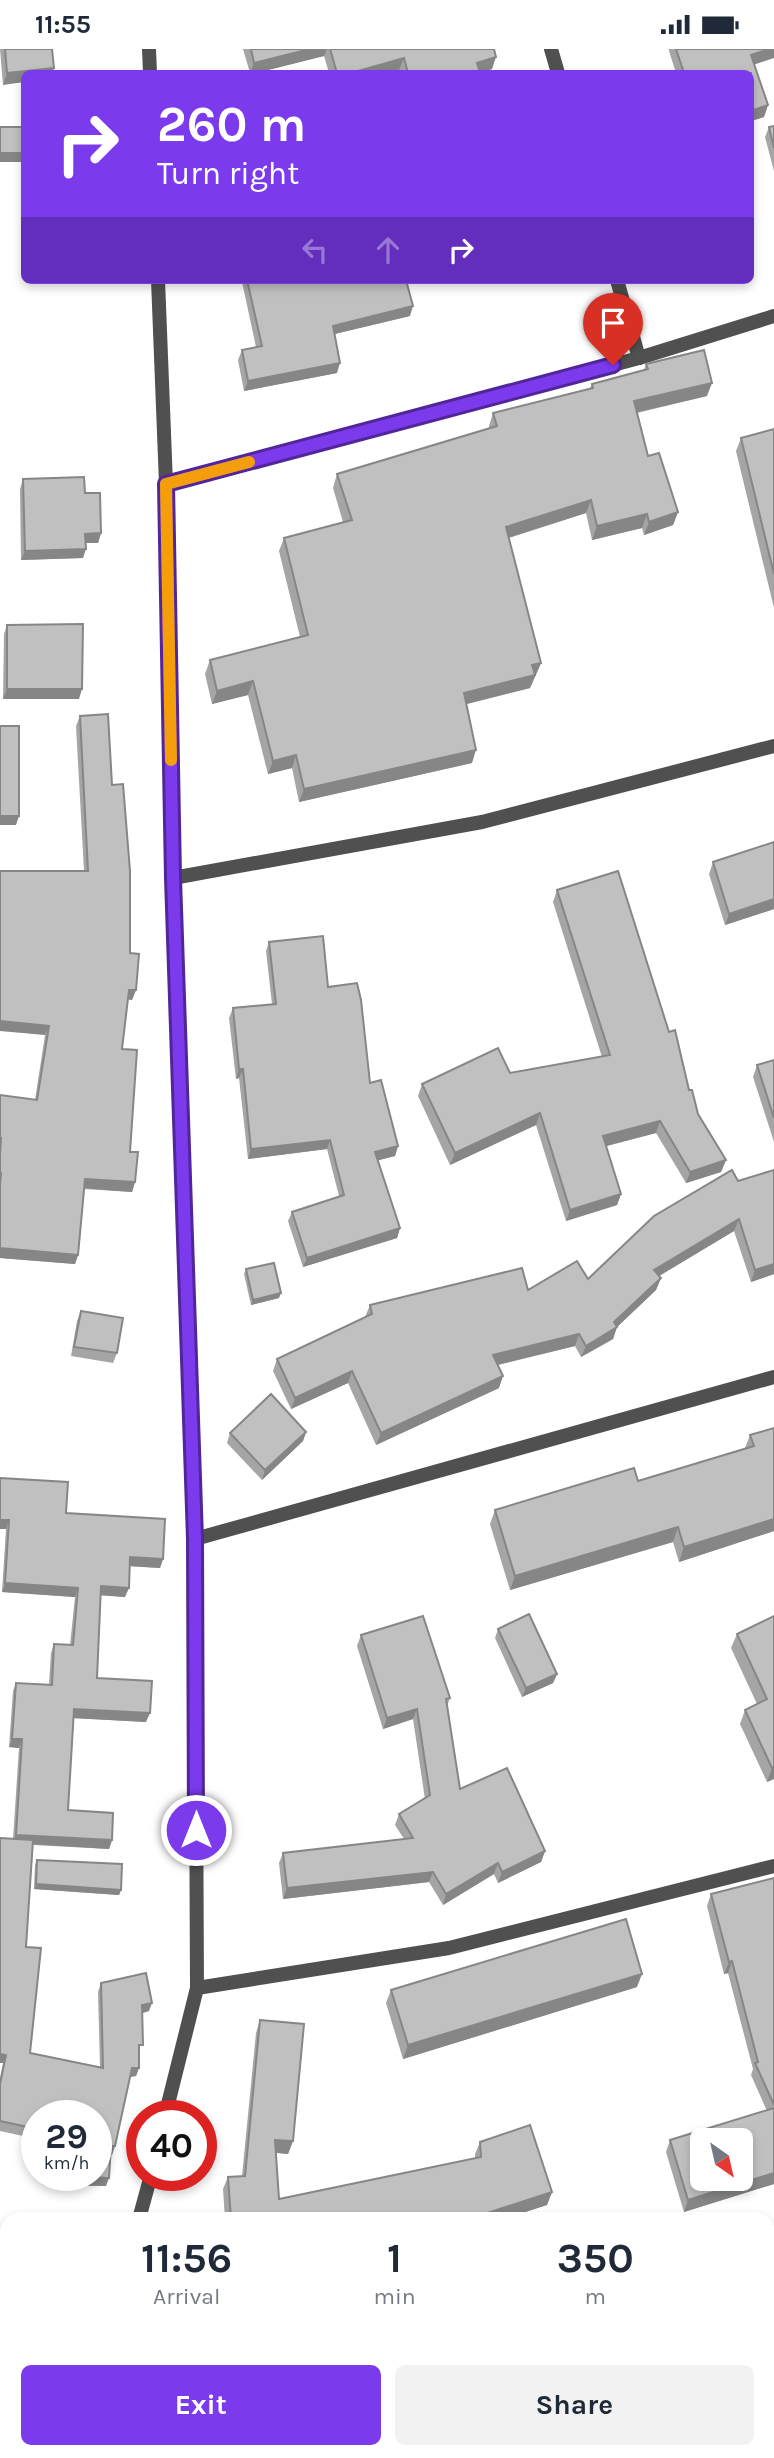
<!DOCTYPE html>
<html lang="en">
<head>
<meta charset="utf-8">
<style>
	:root { --surface:#fff; --page:#f2f2f3; --text:#1f2937; --muted:#747a83; --accent:#7c3aed }
	body { margin:0; font-family:Karla,sans-serif; background:var(--page); color:var(--text); height:100vh; display:flex; flex-direction:column; font-size:26px; white-space:nowrap }
	* { box-sizing:border-box; margin:0 }
	p { font-size:23px; color:var(--muted) }
	.icon { flex:none; width:38px; height:38px; fill:none; stroke:currentColor; stroke-width:2; stroke-linecap:round; stroke-linejoin:round }
	.map { position:relative; flex:1; overflow:hidden }
	.drawer { position:absolute; left:0px; top:2163px; width:775px; height:247px; display:flex; flex-direction:column; background:var(--surface); border-radius:21px 21px 0 0; box-shadow:0 4px 10px #0003 }
	.drawer>* { flex:none }
	.guide { position:absolute; left:21px; top:21px; width:733px; height:214px; border-radius:10px; box-shadow:0 4px 10px #0003; background:#7c3aed; color:#fff; overflow:hidden }
	.needle { width:46px; rotate:146deg }
	.controls { position:absolute; left:690px; top:2079px; display:grid; gap:14px }
	.controls a { display:grid; place-items:center; width:63px; height:63px; border-radius:10px; background:var(--surface); box-shadow:0 4px 10px #0003; font-size:35px }
	.speed { position:absolute; left:21px; top:2051px; display:flex; gap:14px; font-size:35px; font-weight:700; text-align:center }
	.speed>* { display:grid; place-content:center; width:91px; height:91px; border-radius:50%; background:var(--surface); box-shadow:0 4px 10px #0003; line-height:1 }
	.speed small { font-size:18px; font-weight:400 }
	.speed .limit { border:10px solid #d22; background:#fff; color:#111 }
	.pin { position:absolute; display:grid; place-items:center; width:60px; height:60px; color:#fff; margin:-72px -30px; border-radius:50% 50% 50% 0; rotate:-45deg; box-shadow:0 0 7px #0007 }
	.pin .icon { rotate:45deg }
	.me { position:absolute; width:77px; margin:-38px; rotate:0deg; stroke-linejoin:round; filter:drop-shadow(0 0 5px #0008) }
	.turn { display:flex; align-items:center; gap:24px; height:147px; padding:0 21px; font-size:32px }
	.turn .icon { width:91px; height:91px; stroke-width:2.5 }
	.turn b { display:block; font-size:49px; line-height:60px }
	.lanes { display:flex; align-items:center; height:66px; padding:0 21px; background:#0003; justify-content:center; gap:35px; direction:ltr }
	.lanes .off { opacity:.35 }
	.eta { display:flex; justify-content:space-evenly; align-items:center; height:119px; text-align:center }
	.eta b { font-size:42px; font-weight:700; line-height:49px }
	.button { display:flex; gap:14px; margin-top:auto; padding:14px 21px }
	.button a { flex:1; height:80px; border-radius:10px; background:var(--accent); color:#fff; font-size:28px; font-weight:700; line-height:80px; text-align:center }
	.button a+a { background:var(--page); color:var(--text) }
	.status { display:flex; justify-content:space-between; align-items:center; height:49px; padding:0 35px; background:var(--surface); direction:ltr }
	.status svg { height:19px; fill:currentColor }
	.map>svg:first-child { display:block }
</style>
</head>
<body>
<div class="status"><b>11:55</b><svg viewBox="0 0 49 12"><path d="M0 12V9h3v3zM5 12V6h3v6zM10 12V3h3v9zM15 12V0h3v12zM26 1h20v11H26zM47 4h2v5h-2z"/></svg></div>
<div class="map">
<svg width="774" height="2409" viewBox="0 0 774 2409">
	<rect width="100%" height="100%" fill="#fff"/>
	<g fill="none" stroke-linecap="round" stroke-linejoin="round">
		<!-- minor -->
		<g stroke="#505050" stroke-width="14">
			<path d="M551 0 558 24"/>
			<path d="M617 231 639 309"/>
			<path d="M166 435 639 309 774 267"/>
			<path d="M173 829 482 773 774 697"/>
			<path d="M195 1490 774 1328"/>
			<path d="M197 1939 449 1899 774 1817"/>
			<path d="M768 2218 774 2217"/>
			<path d="M647 2403 650 2409"/>
		</g>
		<!-- tertiary -->
		<g stroke="#505050" stroke-width="14">
			<path d="M149 0 150 24"/>
			<path d="M158 231 166 435 173 829 195 1490 197 1939 165 2067"/>
			<path d="M139 2170 151 2126"/>
			<path d="M71 2409 72 2403"/>
		</g>
	</g>
	<!-- wall -->
	<g fill="#a5a5a5">
		<path d="M0 0H52L3 36Z"/>
		<path d="M243 0H494L492 20 480 24H400L399 21 389 24H329L324 7 256 24H250Z"/>
		<path d="M669 0H774L754 15 768 56 764 68 751 72V24H676L669 2Z"/>
		<path d="M774 77V122L765 88 769 78Z"/>
		<path d="M243 231H247L410 267 335 285 337 324 244 342 238 311 242 301 256 298 242 233Z"/>
		<path d="M646 315 707 347 637 364 648 407 678 463 673 476 644 486 642 479 592 491 586 464 509 489 541 614 530 639 466 655 472 714 299 753 292 719 268 725 248 646 212 655 205 625 210 611 300 588 279 502 284 489 343 473 333 439 337 425 489 379V377L493 364 590 339 592 335 644 321Z"/>
		<path d="M774 380V559L736 402 741 389Z"/>
		<path d="M23 430 85 444 101 484 98 494H86L83 509 21 511 20 440Z"/>
		<path d="M7 576 79 650H3L4 585Z"/>
		<path d="M80 667 112 736 130 904 136 941 132 951 127 950 122 1000 130 1103 135 1133 132 1143 84 1140 78 1206 75 1215 0 1209V1046L35 1051 45 986 84 822 76 677Z"/>
		<path d="M774 793V860L725 876 709 825 713 813Z"/>
		<path d="M557 841 669 983 698 1065 726 1111 721 1123 686 1134 656 1084 606 1097 621 1145 617 1156 566 1172 536 1076 450 1116 418 1047 422 1035 510 1024 602 1008 553 853Z"/>
		<path d="M269 893 328 938 398 1097 395 1107 378 1111 400 1179 397 1189 303 1218 288 1172 292 1163 339 1147 327 1100 248 1110 239 1029 236 1030 229 969 233 959 272 955 266 902Z"/>
		<path d="M774 1011V1093L753 1028 757 1016Z"/>
		<path d="M774 1121V1225L751 1233 734 1182 659 1227 661 1229 656 1241 617 1278 613 1290 581 1308 575 1297 498 1316 499 1339 376 1396 348 1334 291 1360 273 1322 277 1310 365 1268 370 1256 528 1241 588 1230 738 1132Z"/>
		<path d="M246 1220 279 1249 251 1256 244 1225Z"/>
		<path d="M81 1262 117 1304 113 1314 71 1307 77 1272Z"/>
		<path d="M774 1379V1482L679 1513 673 1493 510 1541 490 1475 495 1461 638 1432 745 1399 750 1386Z"/>
		<path d="M306 1383 303 1392 262 1431 227 1394 230 1384Z"/>
		<path d="M0 1429 66 1464 163 1510 160 1519 130 1517 125 1548 100 1546 97 1629 146 1673 74 1669 68 1761 112 1791 109 1800 33 1796 26 1898 30 2004 100 2018 98 1943 101 1934 149 1962 142 1964 139 2005V2019L136 2027 130 2028 115 2097 112 2106H110L106 2137 43 2136 44 2126H96L37 2067V2090L0 2082V2029L3 2014 13 1790 19 1699 9 1698 13 1642 16 1634 49 1635 51 1604 54 1595 70 1596 75 1548 2 1543 6 1480H0Z"/>
		<path d="M774 1567V1730L767 1733 740 1675 745 1661 757 1655 731 1599 737 1585Z"/>
		<path d="M498 1580 557 1625 553 1634 522 1648 495 1589Z"/>
		<path d="M361 1586 450 1649 447 1657 460 1740 545 1802 541 1813 498 1834 494 1825 443 1856 429 1833 283 1850 279 1814 283 1804 404 1790 395 1776 399 1765 425 1750 413 1670 383 1680 357 1597Z"/>
		<path d="M37 1811 121 1841 119 1846 34 1840 35 1816Z"/>
		<path d="M774 1829V2135L684 2163 666 2103 670 2091 767 2062 751 2026 753 2020 728 1924 724 1925 707 1857 711 1845Z"/>
		<path d="M637 1938 403 2010 386 1954 391 1941Z"/>
		<path d="M260 1971 293 2092 288 2105 276 2104 279 2150 475 2109V2105L480 2093 552 2143 547 2156 503 2170H225L223 2140 228 2128 242 2127 256 1984Z"/>
		<path d="M7 2234V2275H3V2244Z"/>
		<rect x="152" y="2403" width="70" height="6"/>
	</g>
	<!-- shaded-wall -->
	<g fill="#868686">
		<path d="M310 0H327L324 7 256 24H250L254 14Z"/>
		<path d="M770 0H774V9L747 18 751 6Z"/>
		<path d="M496 8 492 20 478 24 477 14Z"/>
		<path d="M404 9 399 21 389 24H351Z"/>
		<path d="M54 19 52 24H24V33L3 36 7 24Z"/>
		<path d="M768 56 764 68 751 72V62Z"/>
		<rect x="0" y="104" width="24" height="9"/>
		<path d="M413 257 410 267 330 286 333 277Z"/>
		<path d="M340 314 337 324 244 342 248 332Z"/>
		<path d="M712 334 707 347 629 365 634 352Z"/>
		<path d="M591 451 586 464 501 491 506 478Z"/>
		<path d="M678 463 673 476 644 486 649 473Z"/>
		<path d="M647 465 642 479 592 491 597 477Z"/>
		<path d="M101 484 98 494H82L85 485Z"/>
		<path d="M86 500 83 509 21 511 25 502Z"/>
		<path d="M541 614 530 639 459 657 464 644 532 616Z"/>
		<path d="M253 632 248 646 212 655 217 642Z"/>
		<path d="M7 640H82L79 650H3Z"/>
		<path d="M476 701 472 714 299 753 304 740Z"/>
		<path d="M296 706 292 719 268 725 273 712Z"/>
		<path d="M0 767H19L16 776H0Z"/>
		<path d="M774 850V860L725 876 729 865Z"/>
		<path d="M129 941H136L132 951 125 950Z"/>
		<path d="M0 972 49 977 45 986 0 982Z"/>
		<path d="M239 1020H243L239 1029 236 1030Z"/>
		<path d="M540 1064 536 1076 450 1116 455 1104Z"/>
		<path d="M660 1072 656 1084 599 1099 603 1087Z"/>
		<path d="M330 1091 327 1100 248 1110 251 1100Z"/>
		<path d="M398 1097 395 1107 372 1113 375 1103Z"/>
		<path d="M726 1111 721 1123 686 1134 690 1123Z"/>
		<path d="M85 1130 135 1133 132 1143 81 1139Z"/>
		<path d="M621 1145 617 1156 566 1172 570 1161Z"/>
		<path d="M739 1170 734 1182 649 1233 654 1221Z"/>
		<path d="M400 1179 397 1189 303 1218 307 1209Z"/>
		<path d="M0 1199 78 1206 75 1215 0 1209Z"/>
		<path d="M774 1215V1225L751 1233 755 1221Z"/>
		<path d="M661 1229 656 1241 615 1280 617 1278 613 1290 581 1308 586 1297 614 1273Z"/>
		<path d="M281 1244 279 1249 251 1256 253 1251Z"/>
		<path d="M579 1285 575 1297 489 1318 493 1306Z"/>
		<path d="M352 1322 348 1334 291 1360 295 1349Z"/>
		<path d="M503 1327 499 1339 376 1396 381 1384Z"/>
		<path d="M306 1383 303 1392 262 1431 265 1421Z"/>
		<path d="M774 1470V1482L679 1513 684 1498Z"/>
		<path d="M0 1471H9L6 1480H0Z"/>
		<path d="M678 1478 673 1493 510 1541 515 1527Z"/>
		<path d="M130 1508 163 1510 160 1519 127 1517Z"/>
		<path d="M5 1534 78 1539 75 1548 2 1543Z"/>
		<path d="M101 1537 129 1539 125 1548 97 1546Z"/>
		<path d="M557 1625 553 1634 522 1648 526 1639Z"/>
		<path d="M74 1660 150 1664 146 1673 71 1669Z"/>
		<path d="M417 1660 413 1670 383 1680 387 1669Z"/>
		<path d="M12 1690H22L19 1699 9 1698Z"/>
		<path d="M774 1718V1730L767 1733 772 1719Z"/>
		<path d="M16 1786 112 1791 109 1800 13 1794Z"/>
		<path d="M545 1802 541 1813 498 1834 502 1823Z"/>
		<path d="M498 1814 494 1825 443 1856 446 1845Z"/>
		<path d="M433 1823 429 1833 283 1850 287 1839Z"/>
		<path d="M36 1835 121 1841 119 1846 34 1840Z"/>
		<path d="M732 1912 728 1924 724 1925 729 1913Z"/>
		<path d="M642 1925 637 1938 403 2010 408 1996Z"/>
		<path d="M152 1954 149 1962 139 1965 142 1956Z"/>
		<path d="M0 2005 6 2006 3 2014H0Z"/>
		<path d="M132 2019H139L136 2027 129 2028Z"/>
		<path d="M275 2091 293 2092 288 2105 271 2103Z"/>
		<path d="M111 2097H115L112 2106H107Z"/>
		<path d="M774 2124V2135L684 2163 688 2151Z"/>
		<path d="M47 2127 109 2129 106 2137 43 2136Z"/>
		<path d="M552 2143 547 2156 503 2170H469Z"/>
		<path d="M6 2266 7 2275H3Z"/>
	</g>
	<!-- building -->
	<g fill="#c0c0c0" stroke="#868686" stroke-width="2" fill-rule="evenodd">
		<path d="M5 0H52L54 19 7 24Z"/>
		<path d="M251 0H310L254 14Z"/>
		<path d="M330 0H494L496 8 477 14 480 24H408L404 9 351 24H337Z"/>
		<path d="M676 0H770L751 6 768 56 751 62V24H684Z"/>
		<path d="M774 77V99L769 78Z"/>
		<rect x="0" y="78" width="24" height="26"/>
		<path d="M247 231H406L413 257 333 277 340 314 248 332 242 301 262 297Z"/>
		<path d="M704 301 712 334 634 352 648 407 659 404 678 463 649 473 647 465 597 477 591 451 506 478 541 614 532 616 535 626 464 644 476 701 304 740 296 706 273 712 253 632 217 642 210 611 308 586 284 489 352 471 337 425 497 377 493 364 593 339 592 335 648 320 646 315Z"/>
		<path d="M774 380V525L741 389Z"/>
		<path d="M84 428 85 444H100L101 484 85 485 86 500 25 502 23 430Z"/>
		<path d="M83 575 82 640H7V576Z"/>
		<path d="M108 665 112 736 123 735 130 822V904L139 905 136 941H129L122 1000 137 1001 130 1103H138L135 1133 85 1130 78 1206 0 1199V1137L1 1124H0V1106L1 1089H0V1046L37 1051 49 977 0 972V822H88L80 667Z"/>
		<rect x="0" y="677" width="19" height="90"/>
		<path d="M774 793V850L729 865 713 813Z"/>
		<path d="M618 822 669 983 675 981 689 1041H692L698 1065 726 1111 690 1123 660 1072 603 1087 621 1145 570 1161 540 1064 455 1104 422 1035 498 999 510 1024 610 1006 557 841Z"/>
		<path d="M323 887 328 938 357 934 361 951 370 1034 381 1031 398 1097 375 1103 400 1179 307 1209 292 1163 344 1146 330 1091 251 1100 243 1020H239L233 959 276 955 269 893Z"/>
		<path d="M774 1011V1069L757 1016Z"/>
		<path d="M732 1121 738 1132 774 1121V1215L755 1221 739 1170 654 1221 661 1229 614 1273 617 1278 586 1297 579 1285 493 1306 503 1327 381 1384 352 1322 295 1349 277 1310 372 1265 370 1256 522 1219 528 1241 577 1212 588 1230 654 1167Z"/>
		<path d="M274 1214 281 1244 253 1251 246 1220Z"/>
		<path d="M81 1262 123 1269 117 1304 74 1298Z"/>
		<path d="M271 1345 306 1383 265 1421 230 1384Z"/>
		<path d="M774 1379V1470L684 1498 678 1478 515 1527 495 1461 634 1419 638 1432 754 1397 750 1386Z"/>
		<path d="M0 1429 68 1433 66 1464 165 1470 163 1510 130 1508 129 1539 101 1537 97 1629 152 1632 150 1664 74 1660 68 1761 113 1764 112 1791 16 1786 22 1690H12L16 1634 52 1636 54 1595 73 1596 78 1539 5 1534 9 1471H0Z"/>
		<path d="M529 1565 557 1625 526 1639 498 1580Z"/>
		<path d="M423 1567 450 1649 446 1650 460 1740 507 1719 545 1802 502 1823 498 1814 446 1845 433 1823 287 1839 283 1804 413 1789 399 1765 430 1746 417 1660 387 1669 361 1586Z"/>
		<path d="M774 1567V1718L772 1719 745 1661 767 1650 737 1585Z"/>
		<path d="M0 1789 33 1791 26 1898 41 1899 30 2004 103 2019 101 1934 146 1924 152 1954 142 1956 143 1996H139V2019H132L115 2097H111L109 2129 47 2127 96 2126V2067H37V2080L0 2072V2035L6 2006 0 2005Z"/>
		<path d="M37 1811 122 1815 121 1841 36 1835Z"/>
		<path d="M774 1829V2056L755 2014 758 2013 732 1912 729 1913 711 1845Z"/>
		<path d="M626 1870 642 1925 408 1996 391 1941Z"/>
		<path d="M260 1971 304 1975 293 2092 275 2091 279 2150 481 2108 480 2093 530 2076 552 2143 469 2170H231L228 2128 245 2127Z"/>
		<path d="M774 2059V2124L688 2151 670 2091ZM702 2091H740V2130H702Z"/>
		<path d="M0 2323 7 2325V2403H34L33 2409H0Z"/>
		<rect x="156" y="2403" width="66" height="6"/>
		<path d="M378 2403H381L382 2409H349Z"/>
	</g>
	<g fill="none" stroke-linecap="round" stroke-linejoin="round">
		<!-- route casing -->
		<g stroke="#51269a" stroke-width="18">
			<path id="route" d="M196 1781 195 1490 173 829 166 435 613 316"/>
		</g>
		<!-- route -->
		<use href="#route" stroke="#7c3aed" stroke-width="12"/>
		<!-- slow -->
		<path stroke="#f59e0b" stroke-width="12" d="M171 711 166 435 249 413"/>
	</g>
</svg>
<div class="controls">
<a><svg class="needle" viewBox="-14 -14 28 28"><path d="M0-13l5 13h-10z" fill="#e53935"/><path d="M0 13l5-13h-10z" fill="#747a83"/></svg></a>
</div>
<div class="speed"><div>29<small>km/h</small></div><div class="limit">40</div></div>
<div class="pin" style="left:613px;top:316px;background:#d93025"><svg class="icon" aria-label="arrive" viewBox="0 0 24 24"><path d="M6 21V4h12l-3 4 3 4H6"/></svg></div>
<svg class="me" style="left:196px;top:1781px" viewBox="-20 -20 40 40"><circle r="17" fill="#7c3aed" stroke="#fff" stroke-width="3"/><path d="M0-11L8 9 0 5-8 9z" fill="#fff"/></svg>
<div class="guide">
<div class="turn"><svg class="icon" aria-label="right" viewBox="0 0 24 24"><path d="M7 20v-9h11M14 6l5 5-5 5"/></svg><div><b>260 m</b>Turn right</div></div>
<div class="lanes"><svg class="icon off" aria-label="left" viewBox="0 0 24 24"><path d="M17 20v-9H6M10 6l-5 5 5 5"/></svg><svg class="icon off" aria-label="ahead" viewBox="0 0 24 24"><path d="M12 20V5M6 11l6-6 6 6"/></svg><svg class="icon" aria-label="right" viewBox="0 0 24 24"><path d="M7 20v-9h11M14 6l5 5-5 5"/></svg></div>
</div>
<section class="drawer">
<div class="eta">
<div><b>11:56</b><p>Arrival</p></div>
<div><b>1</b><p>min</p></div>
<div><b>350</b><p>m</p></div>
</div>
<div class="button"><a>Exit</a><a>Share</a></div>
</section>
</div>
</body>
</html>
